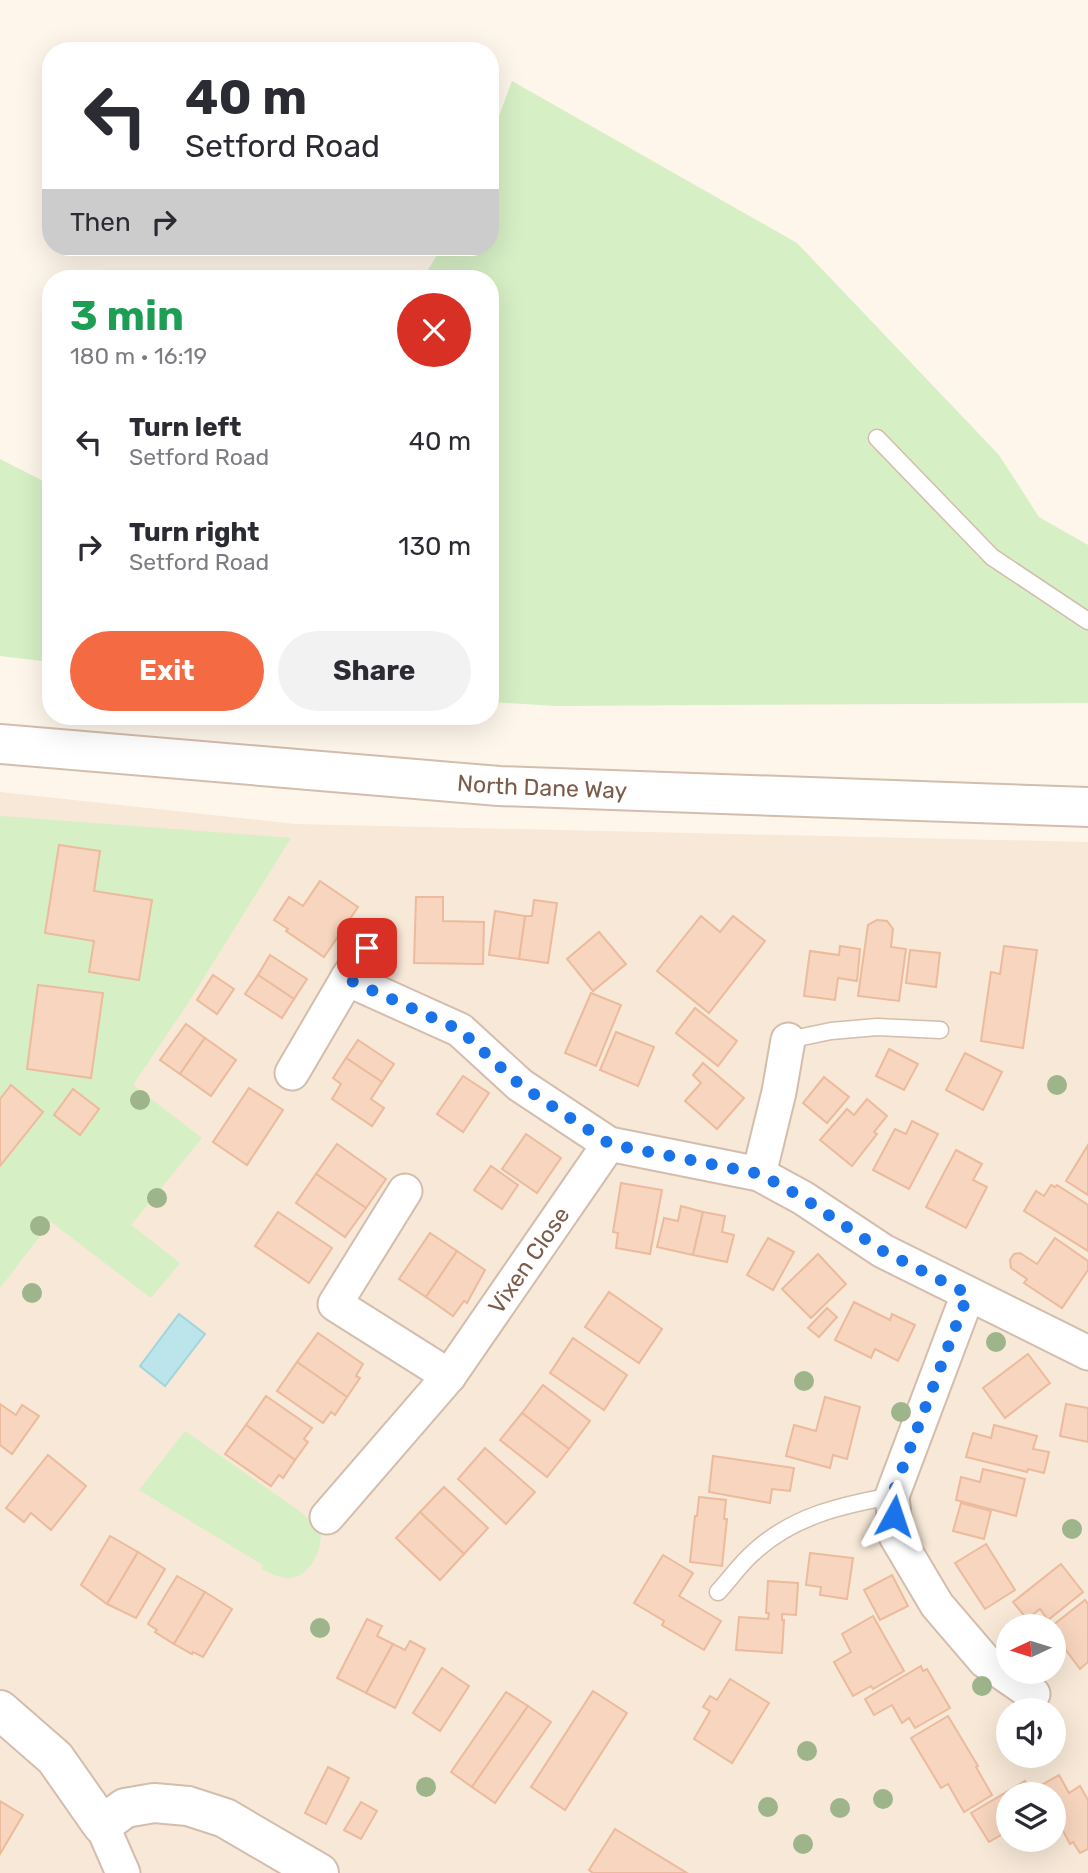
<!DOCTYPE html>
<html lang="en">
<head>
<meta charset="utf-8">
<style>
	:root { --surface:#fff; --page:#f2f2f3; --text:#2b2b33; --muted:#7c7c81; --accent:#f46a43 }
	body { margin:0; font-family:Rubik,sans-serif; background:var(--page); color:var(--text); height:100vh; display:flex; flex-direction:column; font-size:26px; white-space:nowrap }
	* { box-sizing:border-box; margin:0 }
	p { font-size:23px; color:var(--muted) }
	.icon { flex:none; width:38px; height:38px; fill:none; stroke:currentColor; stroke-width:2; stroke-linecap:round; stroke-linejoin:round }
	.map { position:relative; flex:1; overflow:hidden }
	.details { position:absolute; left:42px; top:270px; width:457px; height:455px; display:flex; flex-direction:column; background:var(--surface); border-radius:28px; box-shadow:0 7px 28px #0002 }
	.details>* { flex:none }
	.guide { position:absolute; left:42px; top:42px; width:457px; height:214px; border-radius:28px; box-shadow:0 7px 28px #0002; background:#fff; color:var(--text); overflow:hidden }
	.needle { width:46px; rotate:266deg }
	.tools { position:absolute; left:996px; top:1614px; display:grid; gap:14px }
	.tools a { display:grid; place-items:center; width:70px; height:70px; border-radius:50%; background:var(--surface); box-shadow:0 7px 28px #0002; font-size:35px }
	.pin { position:absolute; display:grid; place-items:center; width:60px; height:60px; color:#fff; margin:-30px; border-radius:14px; box-shadow:0 4px 10px #0006 }
	.me { position:absolute; width:77px; margin:-38px; rotate:5deg; stroke-linejoin:round; filter:drop-shadow(0 0 5px #0008) }
	.turn { display:flex; align-items:center; gap:24px; height:147px; padding:0 28px; font-size:32px }
	.turn .icon { width:91px; height:91px; stroke-width:2.5 }
	.turn b { display:block; font-size:49px; line-height:60px }
	.then { display:flex; align-items:center; height:66px; padding:0 28px; background:#0003; gap:14px; font-size:26px }
	.round { display:grid; place-items:center; flex:none; width:74px; height:74px; border-radius:37px; background:var(--page) }
	.head { display:flex; align-items:center; justify-content:space-between; height:119px; padding:0 28px }
	h1 { font-size:42px; font-weight:700; line-height:52px; color:#1e9e55 }
	.action { display:flex; gap:14px; margin-top:auto; padding:14px 28px }
	.action a { flex:1; height:80px; border-radius:42px; background:var(--accent); color:#fff; font-size:28px; font-weight:700; line-height:80px; text-align:center }
	.action a+a { background:var(--page); color:var(--text) }
	ul { padding:0; list-style:none }
	li { display:flex; align-items:center; gap:21px; height:105px; padding:0 28px }
	li div { flex:1 }
	li b { display:block; font-size:26px }
	li em { font-style:normal }
	.map>svg:first-child { display:block }
</style>
</head>
<body>
<div class="map">
<svg width="1088" height="1873" viewBox="0 0 1088 1873">
	<rect width="100%" height="100%" fill="#fef6ea"/>
	<!-- residential -->
	<path fill="#f7e8d7" fill-rule="evenodd" d="M0 792 295 824 1088 842V1873H0ZM1008 1626H1054V1671H1008ZM1008 1710H1054V1755H1008ZM1008 1794H1054V1839H1008Z"/>
	<!-- green -->
	<g fill="#d6efc5">
		<path d="M512 81 797 243 999 455 1039 517 1088 545V703L555 706 490 702V278H423L442 247H490V140Z"/>
		<path d="M0 459 51 485V662L0 656Z"/>
		<path d="M0 816 291 838 188 1003 133 1085 202 1138 131 1225 180 1263 151 1298 51 1222 0 1288Z"/>
		<path d="M185 1431 302 1513 321 1531C322 1550 310 1578 288 1578 279 1578 269 1572 261 1569L263 1565 139 1490Z"/>
	</g>
	<!-- water -->
	<path fill="#bbe5eb" stroke="#a0d5de" stroke-width="2" d="M179 1314 205 1334 165 1386 140 1366Z"/>
	<!-- building -->
	<g fill="#f7d5be" stroke="#ecba9c" stroke-width="2">
		<path d="M59 845 100 851 94 891 152 900 139 980 89 972 94 941 45 933Z"/>
		<path d="M320 881 358 907 324 957 286 931 288 929 274 920 289 897 303 906Z"/>
		<path d="M416 897H443V921L484 922 483 964 414 963Z"/>
		<path d="M534 900 557 903 548 963 519 959 525 916H532Z"/>
		<path d="M495 911 525 916 519 959 489 955Z"/>
		<path d="M701 916 720 932 733 916 765 941 709 1013 657 971Z"/>
		<path d="M877 920 887 921 893 929 891 947 906 949 899 1001 858 996 868 925Z"/>
		<path d="M599 932 626 964 593 991 567 959Z"/>
		<path d="M840 946 860 949 857 981 838 978 835 1000 804 996 810 951 839 955Z"/>
		<path d="M1004 946 1037 950 1023 1048 981 1041 991 972 1000 974Z"/>
		<path d="M910 950 940 953 936 987 906 983Z"/>
		<path d="M270 955 307 979 294 999 258 975Z"/>
		<path d="M213 975 234 989 217 1014 197 1000Z"/>
		<path d="M258 975 294 999 282 1018 245 994Z"/>
		<path d="M38 985 103 993 91 1078 27 1069Z"/>
		<path d="M591 993 621 1005 596 1066 565 1053Z"/>
		<path d="M695 1008 737 1041 718 1066 676 1033Z"/>
		<path d="M186 1024 205 1038 180 1074 160 1060Z"/>
		<path d="M616 1032 654 1047 638 1086 600 1070Z"/>
		<path d="M205 1038 236 1060 211 1096 180 1074Z"/>
		<path d="M358 1040 394 1064 382 1082 346 1058Z"/>
		<path d="M889 1049 918 1064 904 1090 876 1076Z"/>
		<path d="M965 1053 1002 1072 983 1110 946 1090Z"/>
		<path d="M346 1058 382 1082 371 1099 384 1108 372 1126 332 1099 341 1084 333 1078Z"/>
		<path d="M703 1063 744 1098 717 1129 685 1101 701 1083 693 1075Z"/>
		<path d="M463 1076 489 1093 463 1132 437 1114Z"/>
		<path d="M824 1077 849 1097 827 1123 803 1103Z"/>
		<path d="M11 1085 43 1112 0 1166V1099Z"/>
		<path d="M249 1088 283 1110 247 1165 213 1142Z"/>
		<path d="M73 1089 99 1109 80 1135 54 1115Z"/>
		<path d="M867 1099 887 1116 874 1132 877 1134 852 1166 820 1140 847 1109 854 1115Z"/>
		<path d="M912 1121 938 1134 909 1189 873 1170 895 1129 906 1134Z"/>
		<path d="M526 1134 561 1158 537 1193 502 1169Z"/>
		<path d="M337 1144 386 1179 366 1208 316 1174Z"/>
		<path d="M1088 1145V1195L1066 1181Z"/>
		<path d="M956 1150 982 1164 973 1180 987 1187 966 1228 926 1207Z"/>
		<path d="M491 1166 518 1185 502 1209 474 1190Z"/>
		<path d="M316 1174 366 1208 345 1237 296 1203Z"/>
		<path d="M621 1183 662 1190 650 1254 616 1248 618 1233 613 1232Z"/>
		<path d="M1051 1185 1055 1187 1057 1185 1088 1205V1251L1024 1211 1036 1191 1044 1196Z"/>
		<path d="M681 1206 703 1212 693 1255 657 1247 664 1218 678 1221Z"/>
		<path d="M278 1212 332 1248 309 1283 255 1246Z"/>
		<path d="M703 1212 725 1216 722 1232 734 1235 727 1262 693 1255Z"/>
		<path d="M430 1233 457 1251 426 1297 399 1279Z"/>
		<path d="M768 1238 794 1252 773 1290 747 1275Z"/>
		<path d="M1055 1238 1088 1261V1270L1062 1308 1024 1283 1027 1279 1011 1268 1010 1260 1014 1254 1020 1253 1037 1264Z"/>
		<path d="M457 1251 485 1270 467 1303 464 1301 453 1316 426 1297Z"/>
		<path d="M818 1254 846 1284 811 1318 782 1289Z"/>
		<path d="M609 1292 662 1329 639 1363 585 1327Z"/>
		<path d="M854 1302 890 1320 892 1314 915 1325 898 1361 875 1349 871 1358 835 1340Z"/>
		<path d="M827 1308 837 1317 819 1337 808 1328Z"/>
		<path d="M318 1333 363 1364 356 1376 360 1378 347 1397 297 1362Z"/>
		<path d="M573 1338 627 1375 604 1410 550 1373Z"/>
		<path d="M1028 1354 1050 1383 1005 1418 983 1388Z"/>
		<path d="M297 1362 347 1397 335 1415 331 1412 323 1423 277 1391Z"/>
		<path d="M543 1385 590 1421 569 1449 522 1413Z"/>
		<path d="M266 1396 312 1428 304 1439 308 1442 295 1460 246 1425Z"/>
		<path d="M825 1397 860 1407 847 1459 833 1455 830 1468 786 1456 794 1425 816 1431Z"/>
		<path d="M0 1404 16 1415 22 1405 39 1416 12 1454 0 1445Z"/>
		<path d="M1066 1404 1088 1408V1442L1060 1436Z"/>
		<path d="M522 1413 569 1449 547 1477 500 1440Z"/>
		<path d="M246 1425 295 1460 283 1478 279 1475 271 1486 225 1454Z"/>
		<path d="M994 1425 1037 1436 1033 1449 1049 1452 1044 1473 1028 1469 1027 1472 966 1457 973 1433 991 1438Z"/>
		<path d="M485 1448 535 1492 506 1524 458 1479Z"/>
		<path d="M48 1455 86 1486 51 1530 31 1513 24 1522 6 1508Z"/>
		<path d="M713 1456 794 1468 790 1491 772 1489 770 1503 709 1492Z"/>
		<path d="M983 1469 1025 1479 1016 1516 956 1500 961 1477 980 1482Z"/>
		<path d="M444 1487 488 1528 464 1554 420 1512Z"/>
		<path d="M699 1497 726 1500 724 1519H727L722 1566 690 1562 695 1516H697Z"/>
		<path d="M961 1503 991 1511 984 1539 953 1531Z"/>
		<path d="M420 1512 464 1554 440 1580 396 1538Z"/>
		<path d="M110 1536 138 1552 107 1604 81 1585Z"/>
		<path d="M986 1544 1015 1590 985 1609 955 1563Z"/>
		<path d="M138 1552 165 1569 136 1618 107 1604Z"/>
		<path d="M810 1553 853 1558 847 1599 820 1595 821 1587 806 1585Z"/>
		<path d="M663 1555 693 1573 679 1596 721 1621 704 1650 662 1625 664 1621 634 1603Z"/>
		<path d="M1061 1564 1083 1592 1048 1620 1040 1609 1027 1619 1013 1602Z"/>
		<path d="M892 1575 908 1606 880 1620 864 1590Z"/>
		<path d="M177 1576 205 1592 174 1644 155 1632 157 1630 148 1624Z"/>
		<path d="M768 1581 798 1583 796 1615 782 1614V1620H784L782 1653 736 1650 739 1617 768 1619 769 1613H766Z"/>
		<path d="M205 1592 232 1609 203 1657 193 1652 192 1654 174 1644Z"/>
		<path d="M1085 1600 1088 1604V1662L1080 1669 1054 1634 1052 1626Z"/>
		<path d="M873 1616 904 1671 873 1689 871 1686 853 1696 834 1662 851 1652 842 1634Z"/>
		<path d="M367 1619 382 1626 377 1636 393 1644 366 1693 337 1678Z"/>
		<path d="M410 1641 425 1649 395 1708 366 1693 393 1644 405 1650Z"/>
		<path d="M921 1666 923 1671 927 1669 950 1708 915 1728 909 1718 902 1723 892 1705 874 1715 865 1699Z"/>
		<path d="M442 1668 469 1686 440 1731 413 1713Z"/>
		<path d="M730 1679 769 1703 732 1763 694 1739 710 1711 703 1707 710 1696 717 1700Z"/>
		<path d="M593 1691 627 1713 565 1810 531 1787Z"/>
		<path d="M506 1692 528 1706 472 1787 451 1772Z"/>
		<path d="M528 1706 551 1722 495 1803 472 1787Z"/>
		<path d="M948 1716 978 1766 976 1767 992 1795 964 1812 948 1784 941 1788 911 1738Z"/>
		<path d="M328 1767 349 1778 326 1824 305 1813Z"/>
		<path d="M1059 1775 1069 1793 1080 1786 1088 1800V1849L1080 1853 1073 1842 1070 1844 1054 1814V1794H1042L1038 1787Z"/>
		<path d="M1025 1781 1032 1794H1008V1831L989 1842 971 1813Z"/>
		<path d="M0 1801 23 1815 0 1854Z"/>
		<path d="M361 1802 377 1811 361 1839 344 1830Z"/>
		<path d="M615 1829 687 1873H593L589 1870Z"/>
	</g>
	<g fill="none" stroke-linecap="round" stroke-linejoin="round">
		<!-- service casing -->
		<g stroke="#d3bdad" stroke-width="19">
			<g id="service">
				<path d="M877 438 992 557 1088 621"/>
				<path d="M788 1040 831 1031 877 1027 940 1030"/>
				<path d="M718 1592C730 1579 741 1563 754 1552 793 1516 842 1505 892 1496"/>
			</g>
		</g>
		<!-- minor casing -->
		<g stroke="#d3bdad" stroke-width="37">
			<g id="minor">
				<path d="M347 979 367 948"/>
				<path d="M292 1073 347 979 460 1030 520 1085 609 1144 759 1174 803 1198 883 1251 1088 1353"/>
				<path d="M759 1174 779 1092 788 1040"/>
				<path d="M405 1191 335 1304 449 1376"/>
				<path d="M968 1294 892 1496 896 1536 937 1605 985 1661 1033 1694"/>
				<path id="s1" d="M327 1517 449 1376 609 1144"/>
				<path d="M102 1825 123 1873"/>
			</g>
		</g>
		<!-- tertiary casing -->
		<g stroke="#d3bdad" stroke-width="42">
			<g id="tertiary">
				<path id="s2" d="M0 744 499 786 1088 807"/>
				<path d="M0 1710 55 1758 102 1825 125 1808 154 1803 188 1806 225 1818 319 1873"/>
			</g>
		</g>
		<!-- service -->
		<use href="#service" stroke="#fff" stroke-width="16"/>
		<!-- minor -->
		<use href="#minor" stroke="#fff" stroke-width="33"/>
		<!-- tertiary -->
		<use href="#tertiary" stroke="#fff" stroke-width="38"/>
	</g>
	<!-- trees -->
	<g fill="#9eb48a">
		<circle cx="1057" cy="1085" r="10"/>
		<circle cx="140" cy="1100" r="10"/>
		<circle cx="157" cy="1198" r="10"/>
		<circle cx="40" cy="1226" r="10"/>
		<circle cx="32" cy="1293" r="10"/>
		<circle cx="996" cy="1342" r="10"/>
		<circle cx="804" cy="1381" r="10"/>
		<circle cx="901" cy="1412" r="10"/>
		<circle cx="1072" cy="1529" r="10"/>
		<circle cx="320" cy="1628" r="10"/>
		<circle cx="982" cy="1686" r="10"/>
		<circle cx="807" cy="1751" r="10"/>
		<circle cx="426" cy="1787" r="10"/>
		<circle cx="883" cy="1799" r="10"/>
		<circle cx="768" cy="1807" r="10"/>
		<circle cx="840" cy="1808" r="10"/>
		<circle cx="803" cy="1844" r="10"/>
	</g>
	<g fill="none" stroke-linecap="round" stroke-linejoin="round">
		<!-- route -->
		<path stroke="#1a73e8" stroke-width="12" stroke-dasharray="0 21.6" d="M367 948 347 979 460 1030 520 1085 610 1144 760 1174 803 1198 883 1251 968 1294 892 1496 894 1516"/>
	</g>
	<g text-anchor="middle" dominant-baseline="central" stroke-width="6" stroke-linejoin="round" paint-order="stroke">
		<!-- street labels -->
		<g font-size="23" fill="#7d5b49" stroke="#fffaf2">
			<text stroke="none"><textPath href="#s2" startOffset="544">North Dane Way</textPath></text>
			<text stroke="none"><textPath href="#s1" startOffset="327">Vixen Close</textPath></text>
		</g>
	</g>
</svg>
<div class="tools">
<a><svg class="needle" viewBox="-14 -14 28 28"><path d="M0-13l5 13h-10z" fill="#e53935"/><path d="M0 13l5-13h-10z" fill="#7c7c81"/></svg></a>
<a><svg class="icon" aria-label="sound" viewBox="0 0 24 24"><path d="M4 9h4l5-4v14l-5-4H4zM17 9q2 3 0 6"/></svg></a>
<a><svg class="icon" aria-label="layers" viewBox="0 0 24 24"><path d="M12 4l9 5-9 5-9-5zM3 14l9 5 9-5"/></svg></a>
</div>
<div class="pin" style="left:367px;top:948px;background:#d93025"><svg class="icon" aria-label="arrive" viewBox="0 0 24 24"><path d="M6 21V4h12l-3 4 3 4H6"/></svg></div>
<svg class="me" style="left:894px;top:1516px" viewBox="-20 -20 40 40"><path d="M0-17L14 15 0 8-14 15z" fill="#1a73e8" stroke="#fff" stroke-width="4"/></svg>
<div class="guide">
<div class="turn"><svg class="icon" aria-label="left" viewBox="0 0 24 24"><path d="M17 20v-9H6M10 6l-5 5 5 5"/></svg><div><b>40 m</b>Setford Road</div></div>
<div class="then">Then<svg class="icon" aria-label="right" viewBox="0 0 24 24"><path d="M7 20v-9h11M14 6l5 5-5 5"/></svg></div>
</div>
<section class="details">
<div class="head"><div><h1>3 min</h1><p>180 m · 16:19</p></div><a class="round" style="background:#d93025;color:#fff"><svg class="icon" aria-label="close" viewBox="0 0 24 24"><path d="M6 6l12 12M18 6L6 18"/></svg></a></div>
<ul>
<li><svg class="icon" aria-label="left" viewBox="0 0 24 24"><path d="M17 20v-9H6M10 6l-5 5 5 5"/></svg><div><b>Turn left</b><p>Setford Road</p></div><em>40 m</em></li>
<li><svg class="icon" aria-label="right" viewBox="0 0 24 24"><path d="M7 20v-9h11M14 6l5 5-5 5"/></svg><div><b>Turn right</b><p>Setford Road</p></div><em>130 m</em></li>
</ul>
<div class="action"><a>Exit</a><a>Share</a></div>
</section>
</div>
</body>
</html>
